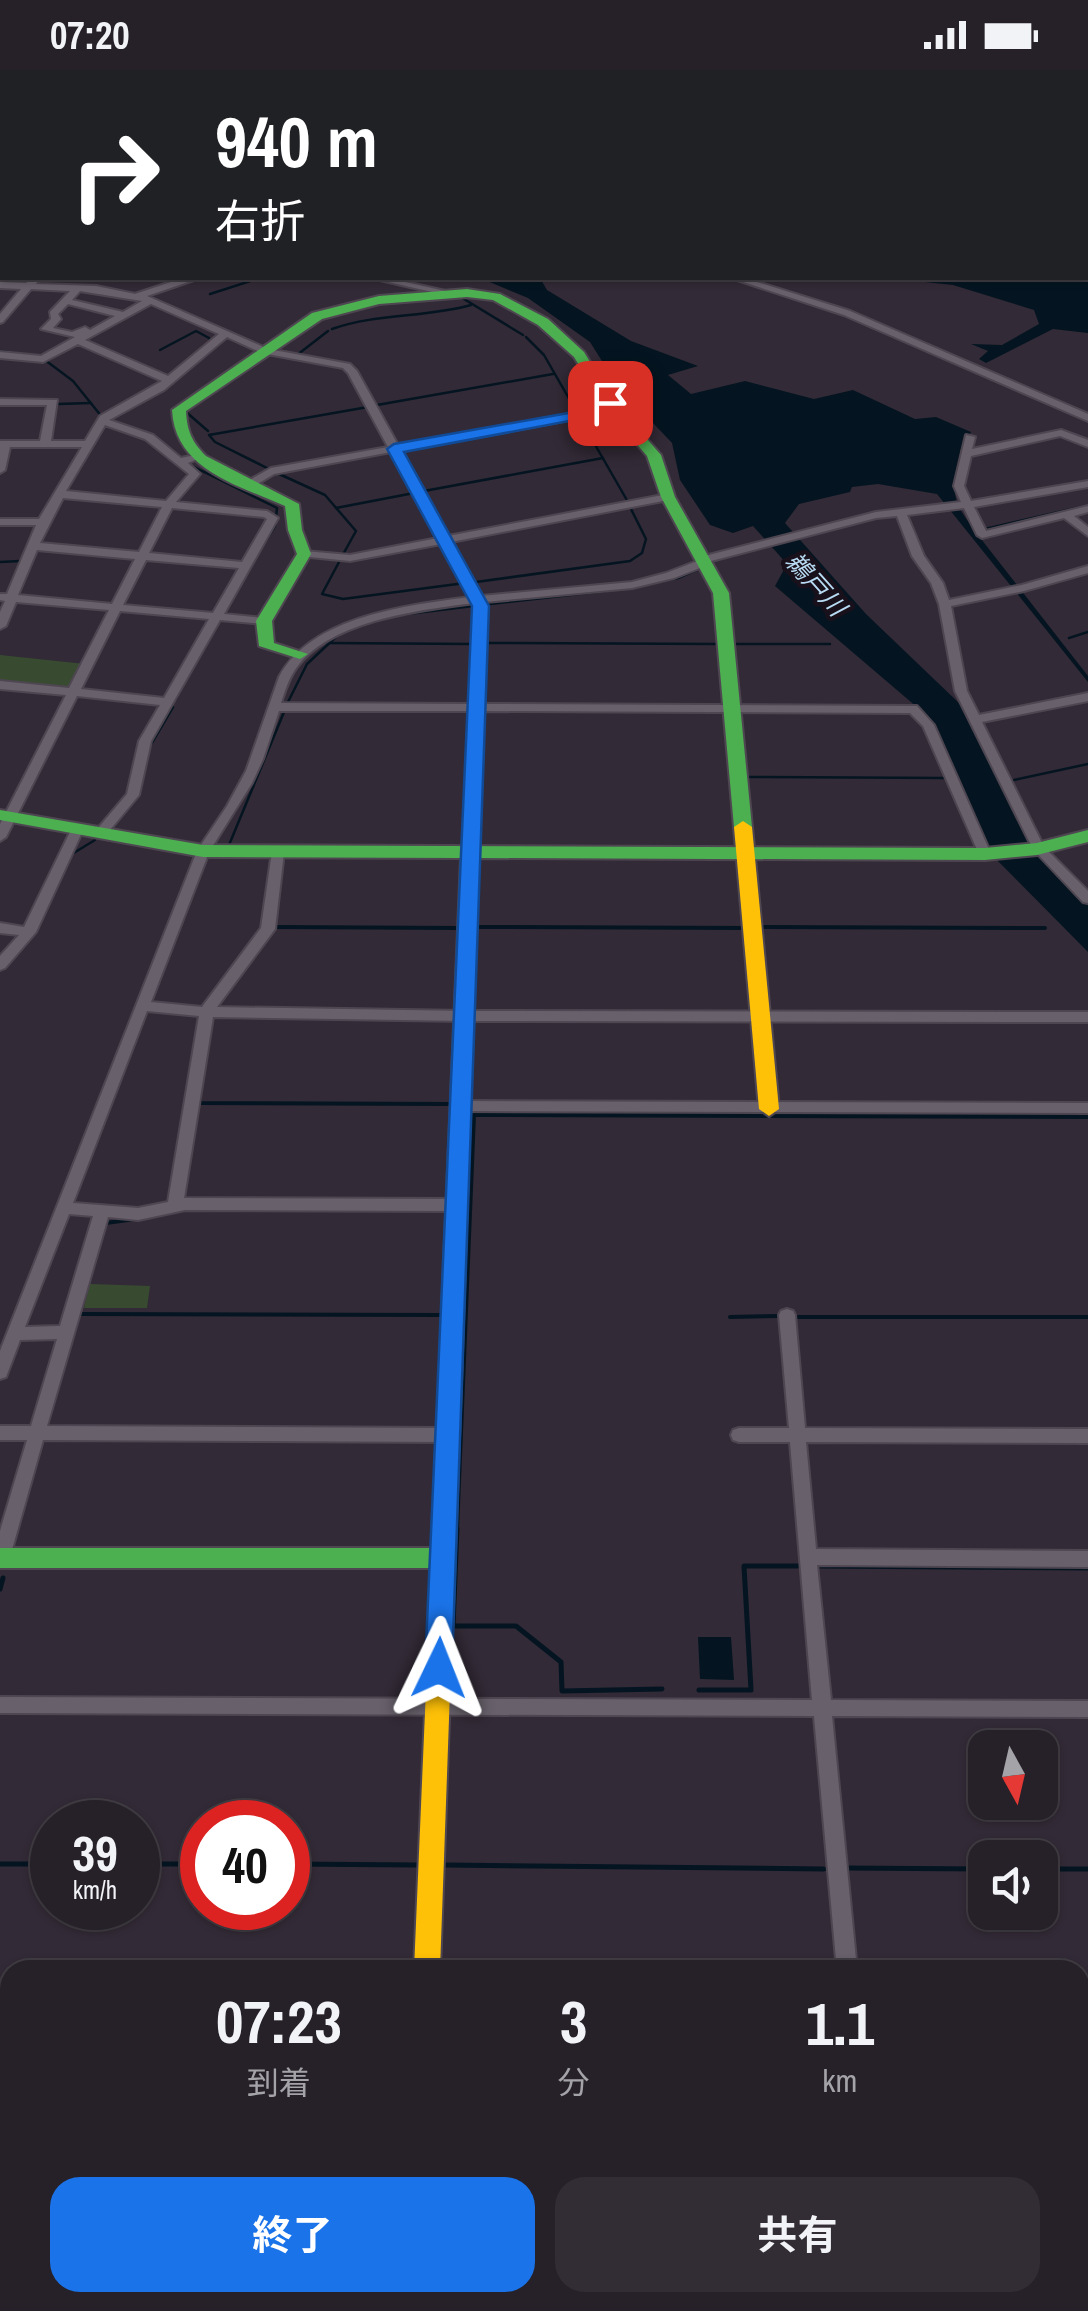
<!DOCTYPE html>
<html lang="ja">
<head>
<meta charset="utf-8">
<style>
	:root { --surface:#262028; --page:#322d34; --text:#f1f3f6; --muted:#a4a3a8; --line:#423e45; --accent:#1a73e8 }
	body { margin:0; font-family:"Archivo Narrow","Noto Sans JP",sans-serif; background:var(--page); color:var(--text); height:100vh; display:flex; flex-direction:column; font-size:38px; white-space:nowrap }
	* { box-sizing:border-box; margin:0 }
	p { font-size:32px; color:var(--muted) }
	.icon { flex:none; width:55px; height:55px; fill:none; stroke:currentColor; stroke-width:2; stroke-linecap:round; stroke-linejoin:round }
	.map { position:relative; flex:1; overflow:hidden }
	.side { position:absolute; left:0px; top:1890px; width:1090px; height:352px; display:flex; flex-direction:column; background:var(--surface); border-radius:30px 30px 0 0; box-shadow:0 2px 8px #0004,0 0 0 2px var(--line) }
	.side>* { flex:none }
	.banner { position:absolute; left:0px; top:0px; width:1090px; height:210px; box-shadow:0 2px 8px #0004,0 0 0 2px var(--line); background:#202124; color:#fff; overflow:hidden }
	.needle { width:65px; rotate:172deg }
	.buttons { position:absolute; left:968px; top:1660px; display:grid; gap:20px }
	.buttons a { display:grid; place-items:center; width:90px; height:90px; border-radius:20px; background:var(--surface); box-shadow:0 2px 8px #0004,0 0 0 2px var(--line); font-size:50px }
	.speed { position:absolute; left:30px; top:1730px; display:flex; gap:20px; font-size:50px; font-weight:700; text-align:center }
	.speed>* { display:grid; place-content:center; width:130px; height:130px; border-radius:50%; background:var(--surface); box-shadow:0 2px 8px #0004,0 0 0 2px var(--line); line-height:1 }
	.speed small { font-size:25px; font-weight:400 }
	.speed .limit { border:15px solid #d22; background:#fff; color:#111 }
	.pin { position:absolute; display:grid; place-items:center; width:85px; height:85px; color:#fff; margin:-42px; border-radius:20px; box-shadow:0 5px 15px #0006 }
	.me { position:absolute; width:110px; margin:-55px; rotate:2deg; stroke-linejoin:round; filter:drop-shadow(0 0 8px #0008) }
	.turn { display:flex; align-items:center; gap:35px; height:210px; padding:0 50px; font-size:45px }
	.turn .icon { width:130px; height:130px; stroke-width:2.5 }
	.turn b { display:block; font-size:70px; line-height:85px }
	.eta { display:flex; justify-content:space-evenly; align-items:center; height:170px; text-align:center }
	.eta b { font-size:60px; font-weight:700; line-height:70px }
	.primary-button { display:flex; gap:20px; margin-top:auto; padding:20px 50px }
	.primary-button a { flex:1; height:115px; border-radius:30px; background:var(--accent); color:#fff; font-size:40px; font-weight:700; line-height:115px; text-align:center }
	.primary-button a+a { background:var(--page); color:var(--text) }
	.status { display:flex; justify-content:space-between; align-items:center; height:70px; padding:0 50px; background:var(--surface); direction:ltr }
	.status svg { height:28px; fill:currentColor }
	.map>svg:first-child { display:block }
</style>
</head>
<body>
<div class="status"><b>07:20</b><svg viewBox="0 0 49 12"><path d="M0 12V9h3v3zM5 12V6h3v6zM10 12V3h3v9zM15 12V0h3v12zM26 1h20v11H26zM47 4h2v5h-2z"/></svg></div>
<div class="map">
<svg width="1088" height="2241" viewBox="0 0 1088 2241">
	<rect width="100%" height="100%" fill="#322a36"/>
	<!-- green -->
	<g fill="#384b31">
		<path d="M0 585 85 594 74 619 0 613Z"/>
		<path d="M90 1214 150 1216 147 1238H84Z"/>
	</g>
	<!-- water -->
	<g fill="#041521">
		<path d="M239 0H1088V263L1053 259 986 293 979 289 988 281 971 274 1002 275 1039 254 1034 240 953 215 887 208H1088V2Z"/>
		<path d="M480 208H540L547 220 631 271 698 296 668 305 691 324 745 311 814 329 853 320 915 349 936 347 971 362 964 379 960 380C969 410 935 413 975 460L1088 434 978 465 1088 606V612L937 424 878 414 852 417 850 422 799 434 785 453 866 544 960 634 1030 773 1088 833V882L986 779 925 644 775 516 787 494 753 456 733 463 710 455 680 410 672 373 617 315 590 272 528 228Z"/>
		<path d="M473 1042 1088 1044V1049L472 1047Z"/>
		<path d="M698 1567H731L734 1610 700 1609Z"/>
	</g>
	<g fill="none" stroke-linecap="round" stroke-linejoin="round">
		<!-- stream-far2 -->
		<g stroke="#041521" stroke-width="2.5">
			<path d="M210 224 260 208"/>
			<path d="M459 226 523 265"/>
			<path d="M332 259C377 243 425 248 471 235"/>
			<path d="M526 267 544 285 575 339"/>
			<path d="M160 280 196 261 209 268"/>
			<path d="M0 281 28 285"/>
			<path d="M266 284 293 288"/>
			<path d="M297 285 328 261"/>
			<path d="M45 290 73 311 102 347"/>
			<path d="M58 334 91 333"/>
			<path d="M377 335 553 304"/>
			<path d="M185 341 208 361"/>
			<path d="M578 345 628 432"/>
			<path d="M110 350 136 359"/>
			<path d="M190 395 277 438 275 456 260 480"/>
			<path d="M269 399 215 372 209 365 368 337"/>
			<path d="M277 403 325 425 356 461 341 488"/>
			<path d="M424 421 603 388"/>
			<path d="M336 438 414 423"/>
			<path d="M0 492 20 491"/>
			<path d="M339 492 322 524 343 529 465 513"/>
			<path d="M476 512 630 491 642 483 646 469 630 437"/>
			<path d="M634 517 678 508 701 498"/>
			<path d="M490 534 605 521"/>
			<path d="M399 545 473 536"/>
			<path d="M1069 568 1088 562"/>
			<path d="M327 573 472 574"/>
			<path d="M486 573 718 574"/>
			<path d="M734 574H830"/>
			<path d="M176 629 182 615"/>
			<path d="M288 632 307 594 338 565"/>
			<path d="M150 676 173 637"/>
			<path d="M745 707 944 708"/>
			<path d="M1014 710 1088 694"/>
			<path d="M111 759 139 726 147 690"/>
			<path d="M259 775H229L284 642"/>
			<path d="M72 784 95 770"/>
			<path d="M41 823 53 796"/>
		</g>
		<!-- stream-far1 -->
		<g stroke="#041521" stroke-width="4">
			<path d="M275 857 458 858"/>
			<path d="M480 857 746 858"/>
			<path d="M760 857 1045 858"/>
			<path d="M200 1028 199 1033 449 1034"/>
			<path d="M106 1153 135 1149"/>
			<path d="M80 1244 441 1245"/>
			<path d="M730 1247 780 1246"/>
			<path d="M793 1247H1088"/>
			<path d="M46 1359 64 1296"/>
			<path d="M457 1460 474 1045"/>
		</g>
		<!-- stream -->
		<g stroke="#041521" stroke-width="5">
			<path d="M457 1458 453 1556H516L561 1592 562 1621 662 1619"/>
			<path d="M820 1496 1088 1498"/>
			<path d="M0 1519 3 1508"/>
			<path d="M699 1620H751L744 1496H798"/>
			<path d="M0 1794H52"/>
			<path d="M138 1794H202"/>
			<path d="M288 1794 418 1795"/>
			<path d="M446 1795 824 1799"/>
			<path d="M844 1798 985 1799"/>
			<path d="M1040 1799H1088"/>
			<path d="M0 2169H10"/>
			<path d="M1080 2175H1088"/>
		</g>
		<!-- street casing -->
		<g stroke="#4e4651" stroke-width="4">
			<g id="street">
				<path d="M44 0H56L58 2H47Z"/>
				<path d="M0 103 2 104V110L0 109Z"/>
				<rect x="0" y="133" width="2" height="6"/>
				<path d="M2 169V175L0 176V170Z"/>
				<path d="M33 208 38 211 36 214 96 216 135 224 183 208H195L194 210 147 226 268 279 350 294 357 301 398 375 571 344 573 337 613 331V335L581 341 579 348 575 349 401 381 448 466 668 424 673 427 668 430 451 472 481 526 632 512 666 503 700 490 701 487 876 442 961 432 954 416 966 365 975 367 972 379 1061 360 1088 370V377L1060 366 971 386 964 416 971 431 1088 411V417L974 437 986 461 1088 436V442L1074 446 1088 457V466L1064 448 982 468 977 465 964 438 907 445 924 486 943 513 949 530 1022 515 1088 496V503L1024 521 951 536 967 621 979 645 1088 623V631L982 652 1044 777 1088 821V833L1083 832 1033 779 955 621 939 534 931 513 912 486 897 446 876 448 711 491 710 494 674 508 632 518 485 532 487 536 483 634 917 636 934 655 991 784 990 787 985 788 979 784 923 656 910 643 482 641 476 782 470 786 464 782 470 641H279L263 689 252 713 209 782 151 932 202 937 261 858 272 782 278 778 284 782 275 859 217 937 466 941 1088 942V952L466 951 213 947 184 1128 457 1129 462 1131 465 1135 462 1139 457 1141 185 1140 138 1150 108 1147 47 1356 448 1358 454 1360 456 1365 454 1370 448 1372 43 1370 9 1490 6 1495 0 1498V1461L27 1370H0V1356H31L57 1269 20 1270 6 1307 0 1309V1281L197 781 227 736 246 701 279 607C311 546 409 535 470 527L441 474 350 491 300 486 298 484 304 481 350 485 438 468 391 382 274 404 254 416H246V412L271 398 388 377 348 303 343 298 262 283 227 267 164 320 109 350 153 365 181 388 200 384V388L188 393 200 404 176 432 267 441 278 448 224 544 264 548 270 551 264 554 220 550 151 671 139 725 104 767 99 768 93 764 127 724 139 671 160 635 77 626 6 767 0 771V754L66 625 0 619V611L69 618 109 540 16 532 6 556 0 559V542L5 531 0 530V524H7L36 455H0V449H39L82 377H10L5 400 0 403V371H40L47 335H0V329L57 330 51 371H85L100 346 162 311 78 274 43 292 0 288V282L41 286 75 267 41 259 51 249 50 242 70 221 31 219 3 252 0 253V244L21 219 0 218V212L26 213ZM80 221 142 231 123 242 72 230ZM68 234 115 246 90 260 85 257 72 262 53 258 61 249 58 244ZM151 234 219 264 168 306 85 270ZM105 355 145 369 189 404 166 431 66 421ZM63 428 162 437 139 482 40 473ZM172 438 264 447 267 449 242 492 149 483ZM37 480 135 489 112 534 18 525ZM146 490 239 498 213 543 123 535ZM474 533 471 634 281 633C285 621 289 607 297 597 332 550 420 540 474 533ZM120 541 209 549 164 628 81 619ZM147 941 199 946 168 1132 138 1138 73 1133ZM69 1144 93 1146 60 1256 25 1257Z"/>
				<path d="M371 208H387L459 224 454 227Z"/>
				<path d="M731 208H744L850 241 1088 344V351L844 245Z"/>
				<path d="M77 756 83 760 36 862 5 898 0 900V886L19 865 0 863V853L24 857 71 760Z"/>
				<path d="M463 1031 1088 1033V1043L463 1041 456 1036Z"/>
				<path d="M787 1239 793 1241 795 1245 805 1358 1088 1359V1373L806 1372 816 1479 1088 1481V1497L817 1495 831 1630 1088 1631V1647L832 1646 857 1900H837L814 1646 0 1643V1627L812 1630 790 1372H739L733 1370 731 1365 733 1360 739 1358H789L779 1245 781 1241Z"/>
				<rect x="0" y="1962" width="10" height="20"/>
				<rect x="1080" y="1966" width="8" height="20"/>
				<path d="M866 2232H888L889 2241H867Z"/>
			</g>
		</g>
		<!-- fast casing -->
		<g stroke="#4e4651" stroke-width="4">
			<g id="fast">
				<path d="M467 219 500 224 548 249 584 282 614 331 661 385 675 427 729 523 752 757 749 761 743 763 734 757 713 523 661 427 647 386 604 336 574 287 538 255 493 230 467 227 379 234 322 249 186 341C187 361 192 372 206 386L299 434 302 460 311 484 272 551 274 573 308 584 300 589 259 576 256 551 297 484 288 460 285 436C238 415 175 400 172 340L312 243 379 226Z"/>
				<path d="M0 740 203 775 985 778 1037 773 1088 760V772L1037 785 985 790 478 788 461 1314 458 1320 450 1323 442 1320 439 1314 461 788 203 787 0 750Z"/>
				<path d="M0 1478H443L451 1481 455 1488 451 1495 443 1498H0Z"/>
				<rect x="399" y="2232" width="30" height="9"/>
			</g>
		</g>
		<!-- slow casing -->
		<g stroke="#4e4651" stroke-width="4">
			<g id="slow">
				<path d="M743 751 752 757 779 1039 769 1046 759 1039 734 757Z"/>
				<path d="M450 1305 458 1308 461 1314 440 1900H414L439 1314 442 1308Z"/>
			</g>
		</g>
		<!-- street -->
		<use href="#street" fill="#68616c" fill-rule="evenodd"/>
		<!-- fast -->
		<use href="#fast" fill="#4caf50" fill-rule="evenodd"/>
		<!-- slow -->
		<use href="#slow" fill="#ffc107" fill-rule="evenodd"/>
	</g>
	<!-- route -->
	<path fill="#1a73e8" stroke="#114b97" stroke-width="2.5" d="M610 328 615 330V336L584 342 580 349 404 382 489 536 452 1598 448 1607 439 1611 429 1607 425 1598 472 536 387 379 394 374 568 343 572 336Z"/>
	<g text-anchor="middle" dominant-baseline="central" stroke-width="9" stroke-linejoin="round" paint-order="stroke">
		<!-- far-water labels -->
		<g font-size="25" font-style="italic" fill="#b8dbf3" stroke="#18111b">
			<text transform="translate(816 514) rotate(48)">鵜戸川</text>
		</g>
	</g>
</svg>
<div class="buttons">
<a><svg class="needle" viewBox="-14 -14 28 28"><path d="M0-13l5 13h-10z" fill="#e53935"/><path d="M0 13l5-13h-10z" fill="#a4a3a8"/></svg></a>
<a><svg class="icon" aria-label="sound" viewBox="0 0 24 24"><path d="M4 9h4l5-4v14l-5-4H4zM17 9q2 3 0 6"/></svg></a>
</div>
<div class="speed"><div>39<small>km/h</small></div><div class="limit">40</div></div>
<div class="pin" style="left:610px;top:333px;background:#d93025"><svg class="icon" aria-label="arrive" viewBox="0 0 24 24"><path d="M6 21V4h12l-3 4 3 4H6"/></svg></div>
<svg class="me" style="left:439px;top:1598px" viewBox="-20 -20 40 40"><path d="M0-17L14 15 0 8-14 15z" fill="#1a73e8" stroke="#fff" stroke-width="4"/></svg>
<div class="banner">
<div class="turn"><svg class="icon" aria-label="right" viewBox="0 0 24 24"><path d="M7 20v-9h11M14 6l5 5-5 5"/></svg><div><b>940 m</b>右折</div></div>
</div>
<section class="side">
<div class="eta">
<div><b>07:23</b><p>到着</p></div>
<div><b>3</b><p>分</p></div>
<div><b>1.1</b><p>km</p></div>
</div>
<div class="primary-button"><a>終了</a><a>共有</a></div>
</section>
</div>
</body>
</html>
